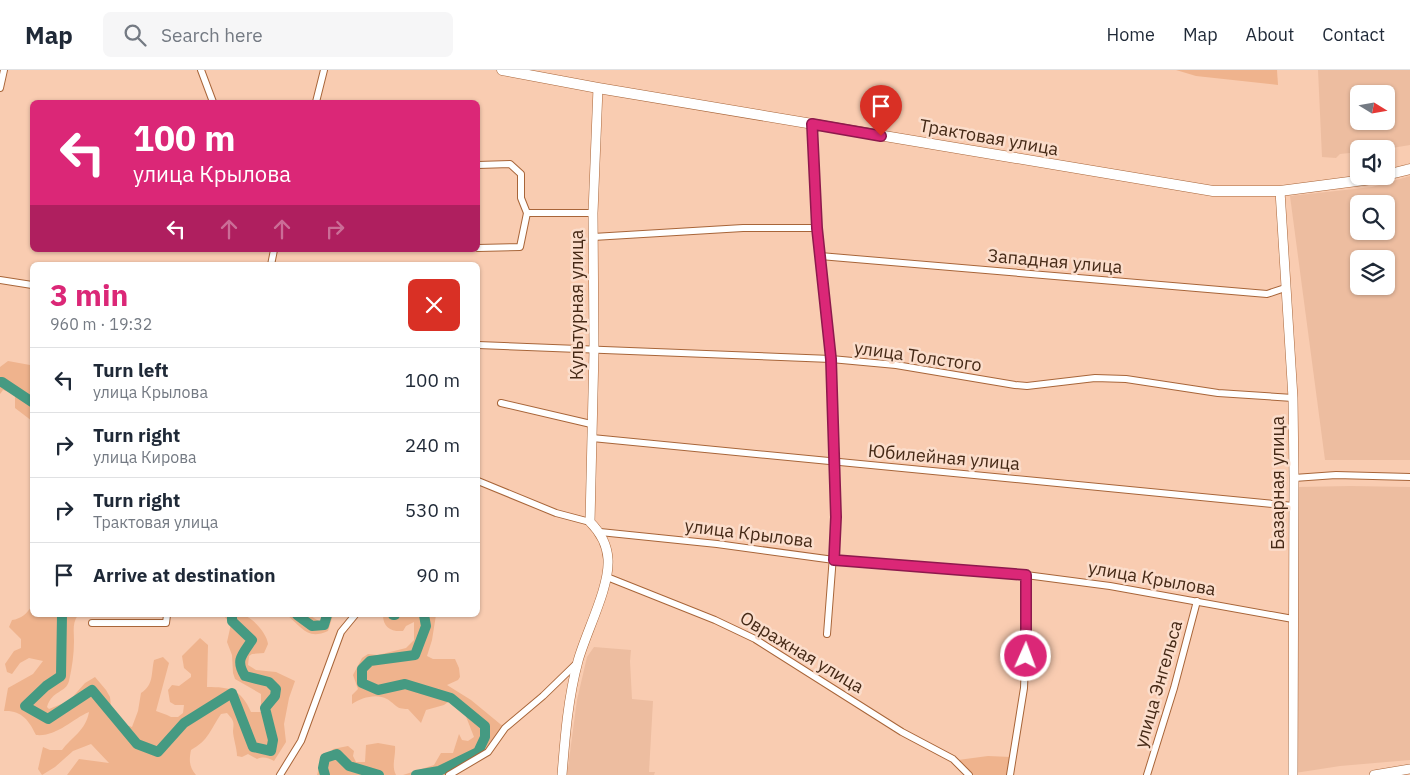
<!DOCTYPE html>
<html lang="en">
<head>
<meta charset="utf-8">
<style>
	:root { --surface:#fff; --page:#f6f6f7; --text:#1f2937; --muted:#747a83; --line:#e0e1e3; --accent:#db2777 }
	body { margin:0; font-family:"IBM Plex Sans",sans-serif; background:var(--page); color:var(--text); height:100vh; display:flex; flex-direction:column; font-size:19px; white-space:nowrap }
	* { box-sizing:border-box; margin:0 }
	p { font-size:16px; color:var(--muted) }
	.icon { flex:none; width:28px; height:28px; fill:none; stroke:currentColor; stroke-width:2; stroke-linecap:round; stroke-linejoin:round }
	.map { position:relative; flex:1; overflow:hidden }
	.details { position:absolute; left:30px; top:192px; width:450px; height:355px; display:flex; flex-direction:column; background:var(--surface); border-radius:8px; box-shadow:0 1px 4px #0004 }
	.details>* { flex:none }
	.guide { position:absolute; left:30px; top:30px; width:450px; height:152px; border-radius:8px; box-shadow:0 1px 4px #0004; background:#db2777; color:#fff; overflow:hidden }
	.needle { width:32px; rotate:101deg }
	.buttons { position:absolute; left:1350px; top:15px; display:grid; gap:10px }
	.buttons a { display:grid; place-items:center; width:45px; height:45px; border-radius:8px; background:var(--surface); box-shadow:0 1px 4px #0004; font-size:25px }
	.pin { position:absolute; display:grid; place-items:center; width:42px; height:42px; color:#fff; margin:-51px -21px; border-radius:50% 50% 50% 0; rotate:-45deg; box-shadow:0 0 5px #0007 }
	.pin .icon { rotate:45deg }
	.me { position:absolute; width:55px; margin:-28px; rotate:2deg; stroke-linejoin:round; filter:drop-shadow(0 0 4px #0008) }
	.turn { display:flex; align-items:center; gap:18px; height:105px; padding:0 20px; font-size:22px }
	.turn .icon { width:65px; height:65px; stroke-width:2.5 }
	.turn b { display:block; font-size:35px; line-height:42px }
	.lanes { display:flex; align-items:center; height:48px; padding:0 20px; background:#0003; justify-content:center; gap:25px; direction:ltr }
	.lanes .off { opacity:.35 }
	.round { display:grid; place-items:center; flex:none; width:52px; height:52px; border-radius:8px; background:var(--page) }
	.headline { display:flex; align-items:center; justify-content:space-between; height:85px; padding:0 20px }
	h1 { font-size:30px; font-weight:800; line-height:38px; color:var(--accent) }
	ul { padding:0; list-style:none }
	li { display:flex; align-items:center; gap:15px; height:65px; padding:0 20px; border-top:1px solid var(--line) }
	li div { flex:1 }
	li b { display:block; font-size:19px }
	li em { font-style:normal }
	header { display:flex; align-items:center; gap:30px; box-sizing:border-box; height:70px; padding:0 25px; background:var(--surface); border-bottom:1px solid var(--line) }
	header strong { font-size:24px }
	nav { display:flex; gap:28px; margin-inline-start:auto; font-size:18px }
	.search { width:350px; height:45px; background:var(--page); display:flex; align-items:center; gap:12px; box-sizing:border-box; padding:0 18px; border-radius:8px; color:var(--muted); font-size:19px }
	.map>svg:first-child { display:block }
</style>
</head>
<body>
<header>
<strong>Map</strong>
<div class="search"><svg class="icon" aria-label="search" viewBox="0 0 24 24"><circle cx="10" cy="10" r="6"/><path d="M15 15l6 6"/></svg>Search here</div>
<nav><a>Home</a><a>Map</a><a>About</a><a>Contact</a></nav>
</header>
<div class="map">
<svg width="1410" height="705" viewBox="0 0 1410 705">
	<rect width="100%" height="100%" fill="#f9ccb1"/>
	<!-- built -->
	<g fill="#edbda0" fill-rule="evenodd">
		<path d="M1318 0H1410V75L1386 79H1359V82L1340 84 1336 88 1322 87ZM1359 24H1386V51H1359Z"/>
		<path d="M1410 106V390H1325L1290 126 1372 117ZM1359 134H1386V161H1359ZM1359 189H1386V216H1359Z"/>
		<path d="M1350 416 1410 417V690L1340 696 1295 703 1298 417Z"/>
		<path d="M594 577 631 580 630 591 632 629 653 631 649 702H655L654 705H567L577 630 587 587Z"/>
	</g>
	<!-- green -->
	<g fill="#efb38d">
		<path d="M1176 0H1277L1278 15 1196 6Z"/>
		<path d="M8 291 30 295 32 292V351L15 338V326L9 322 3 320 0 324V297Z"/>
		<path d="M32 535V545H78C72 553 74 562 74 571 74 584 72 598 69 611 66 623 52 620 47 637L49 639 69 631 85 613 95 607 106 620 110 627 111 637 123 654 132 657 138 641 141 623C154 615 151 603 154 590L163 587 169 593 156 641 167 645 171 647H178L183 643 184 635H175L170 632 168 620 172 615 179 616 191 607V604L184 598 182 586 200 568 208 575 207 617C230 617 241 619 251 642H261V624L235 609 233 603 232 585 227 572 231 554 223 545C229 545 239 543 244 545 254 549 267 564 268 574L264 583 252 584 249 586 248 595 256 600 276 602 295 611 289 628 284 654 286 672 274 691C268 688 264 686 257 689L248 684 242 687 237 686C237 679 233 667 233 661 234 651 234 651 227 643L221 644C210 660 209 670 191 680 189 690 189 697 196 705H67L79 689 109 693 91 674 73 681 55 697 42 705 38 699 43 677 50 680H62C72 667 86 660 89 642 72 649 57 667 36 665 29 650 21 640 4 641L8 618 33 604 43 591 29 588 20 593 12 604 7 602 5 594 14 581 21 578V569L9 557 12 550C21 549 28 543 32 535Z"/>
		<path d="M287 545H309L322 553 325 545H333L328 561C307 570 303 558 287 545Z"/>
		<path d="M383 545H436L432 570 427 586 433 589H455L459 598 460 607 458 610 447 615 471 630 505 658 489 680 449 705H317L321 691 327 690 333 679 348 676 354 681 353 686 356 692H365L366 675 378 673 395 676C396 686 391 696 396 705H403L434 695 441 683H453L459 664 462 670 468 671 474 667 465 644 456 635 448 632 444 635 426 640 421 653 408 639C395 639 397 635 387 629 376 623 361 628 352 634V625L358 619 353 605 362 588 368 584 378 585 406 578 414 570V552L406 556 403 561C391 562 383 557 383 545Z"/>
		<path d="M988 686 1011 687 1007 705H974L958 690Z"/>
	</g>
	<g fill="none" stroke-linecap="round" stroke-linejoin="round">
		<!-- river -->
		<g stroke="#459a82" stroke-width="10">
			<path d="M0 312H2L32 332"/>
			<path d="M62 545 61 606 46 616 25 636 48 649 92 620 137 674 158 682 184 653 232 623 253 677 271 681 273 670 265 638 275 626 276 619 269 612 245 606C235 590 242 585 252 570L232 551V545"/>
			<path d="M297 545 312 556 324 555 327 545"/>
			<path d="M393 545H395"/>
			<path d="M325 705 323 698 325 688 337 684 349 696 379 705"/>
			<path d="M416 705 439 701 478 682 485 667V656L451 628 405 614 378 620 362 613V599L370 591 415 585 426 556 424 545"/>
		</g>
		<!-- street casing -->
		<g stroke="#a86539" stroke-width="8">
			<g id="street">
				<path d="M201 0 213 32"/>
				<path d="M0 18 4 0"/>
				<path d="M316 32 324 0"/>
				<path d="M812 54 817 158 831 289 834 392 836 447 827 564"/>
				<path d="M478 95 510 94 521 104V128L527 143"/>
				<path d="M593 167 743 158H817"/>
				<path d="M478 178 520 177 527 143H593"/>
				<path d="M820 186 1267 224 1285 218"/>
				<path d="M271 195 274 180"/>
				<path d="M0 210 32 215"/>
				<path d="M478 275 831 289 896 295 1015 315 1027 316 1095 308 1126 309 1218 323 1293 328"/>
				<path d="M501 333 591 354"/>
				<path d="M592 368 1294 436"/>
				<path d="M1294 408 1336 405 1410 407"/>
				<path d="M478 411 556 443 590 452"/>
				<path d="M600 462 717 474 834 490 1026 505 1110 516 1293 549"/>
				<path d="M607 507 715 550 755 569 902 662 953 689 969 705"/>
				<path d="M92 553H166L167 545"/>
				<path d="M280 705 301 671 341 562 355 545"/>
				<path d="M449 705 488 682 505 658 543 626 578 592"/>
				<path d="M1010 705 1024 618 1026 570V505"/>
				<path d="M1147 705 1174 618 1197 531"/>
			</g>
		</g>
		<!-- secondary casing -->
		<g stroke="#a86539" stroke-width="10">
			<g id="secondary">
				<path d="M1280 121 1293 328 1294 408 1293 705"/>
				<path d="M562 705C565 667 568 628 578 591 586 562 610 517 608 489 607 474 601 463 590 452L594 280 593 143 598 18"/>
				<path d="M1374 705 1410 699"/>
			</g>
		</g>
		<!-- primary casing -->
		<g stroke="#a86539" stroke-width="11">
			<g id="primary">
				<path d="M502 0 598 18 1213 121H1280L1372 109 1383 106"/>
				<path d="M1386 105 1410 99"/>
			</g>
		</g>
		<!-- street -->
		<use href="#street" stroke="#fff" stroke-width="6"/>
		<!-- secondary -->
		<use href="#secondary" stroke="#fff" stroke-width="9"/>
		<!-- primary -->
		<use href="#primary" stroke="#fff" stroke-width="10"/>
	</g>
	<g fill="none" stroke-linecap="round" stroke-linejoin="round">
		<!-- route casing -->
		<g stroke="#8e194d" stroke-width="12">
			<path id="route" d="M881 66 812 54 817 158 831 289 836 447 834 490 1026 505V586"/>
		</g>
		<!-- route -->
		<use href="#route" stroke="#db2777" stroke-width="9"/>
	</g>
	<g text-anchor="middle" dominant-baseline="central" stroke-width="5" stroke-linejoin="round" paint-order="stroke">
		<!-- street labels -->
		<g font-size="18" fill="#452916" stroke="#fbddcb">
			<text transform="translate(989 67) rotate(10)">Трактовая улица</text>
			<text transform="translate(1055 191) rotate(5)">Западная улица</text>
			<text transform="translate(576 235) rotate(-90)">Культурная улица</text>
			<text transform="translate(918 286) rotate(8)">улица Толстого</text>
			<text transform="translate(944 387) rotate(5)">Юбилейная улица</text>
			<text transform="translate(1277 413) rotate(-90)">Базарная улица</text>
			<text transform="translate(749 463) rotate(7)">улица Крылова</text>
			<text transform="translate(1152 508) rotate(10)">улица Крылова</text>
			<text transform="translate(802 582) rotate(31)">Овражная улица</text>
			<text transform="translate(1158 614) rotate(-74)">улица Энгельса</text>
		</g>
	</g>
</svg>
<div class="buttons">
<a><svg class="needle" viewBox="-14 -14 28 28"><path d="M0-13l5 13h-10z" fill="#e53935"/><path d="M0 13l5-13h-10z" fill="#747a83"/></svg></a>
<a><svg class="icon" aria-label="sound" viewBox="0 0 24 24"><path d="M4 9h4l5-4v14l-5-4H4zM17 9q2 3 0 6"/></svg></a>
<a><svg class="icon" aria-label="search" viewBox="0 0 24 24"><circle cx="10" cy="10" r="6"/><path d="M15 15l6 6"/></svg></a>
<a><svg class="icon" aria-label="layers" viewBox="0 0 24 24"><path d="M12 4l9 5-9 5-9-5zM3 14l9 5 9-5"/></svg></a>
</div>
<div class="pin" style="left:881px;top:66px;background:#d93025"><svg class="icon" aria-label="arrive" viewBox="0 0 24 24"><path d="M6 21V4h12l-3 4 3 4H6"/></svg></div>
<svg class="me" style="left:1026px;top:586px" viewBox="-20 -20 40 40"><circle r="17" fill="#db2777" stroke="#fff" stroke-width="3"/><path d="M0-11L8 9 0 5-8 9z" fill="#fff"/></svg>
<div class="guide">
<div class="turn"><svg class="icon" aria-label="left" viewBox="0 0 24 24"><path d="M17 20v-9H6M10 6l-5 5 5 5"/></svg><div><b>100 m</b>улица Крылова</div></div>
<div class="lanes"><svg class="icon" aria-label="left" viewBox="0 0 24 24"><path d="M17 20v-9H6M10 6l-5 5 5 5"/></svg><svg class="icon off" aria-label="ahead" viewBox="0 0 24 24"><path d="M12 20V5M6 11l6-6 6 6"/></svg><svg class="icon off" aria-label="ahead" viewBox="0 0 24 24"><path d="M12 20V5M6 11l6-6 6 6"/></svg><svg class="icon off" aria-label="right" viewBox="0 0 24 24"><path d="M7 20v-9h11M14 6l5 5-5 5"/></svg></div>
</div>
<section class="details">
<div class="headline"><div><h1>3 min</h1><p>960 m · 19:32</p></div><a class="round" style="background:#d93025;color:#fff"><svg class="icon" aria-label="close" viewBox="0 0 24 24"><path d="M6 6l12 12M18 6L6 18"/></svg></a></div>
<ul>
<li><svg class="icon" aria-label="left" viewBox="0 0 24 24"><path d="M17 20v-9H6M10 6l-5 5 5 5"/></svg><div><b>Turn left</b><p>улица Крылова</p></div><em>100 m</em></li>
<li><svg class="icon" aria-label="right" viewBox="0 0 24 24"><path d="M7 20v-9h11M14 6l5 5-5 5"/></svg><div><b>Turn right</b><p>улица Кирова</p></div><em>240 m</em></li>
<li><svg class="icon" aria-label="right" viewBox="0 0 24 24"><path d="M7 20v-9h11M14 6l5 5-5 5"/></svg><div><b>Turn right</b><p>Трактовая улица</p></div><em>530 m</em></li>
<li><svg class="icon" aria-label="arrive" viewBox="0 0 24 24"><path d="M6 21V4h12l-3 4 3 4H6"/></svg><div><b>Arrive at destination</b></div><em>90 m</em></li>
</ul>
</section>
</div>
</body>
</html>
